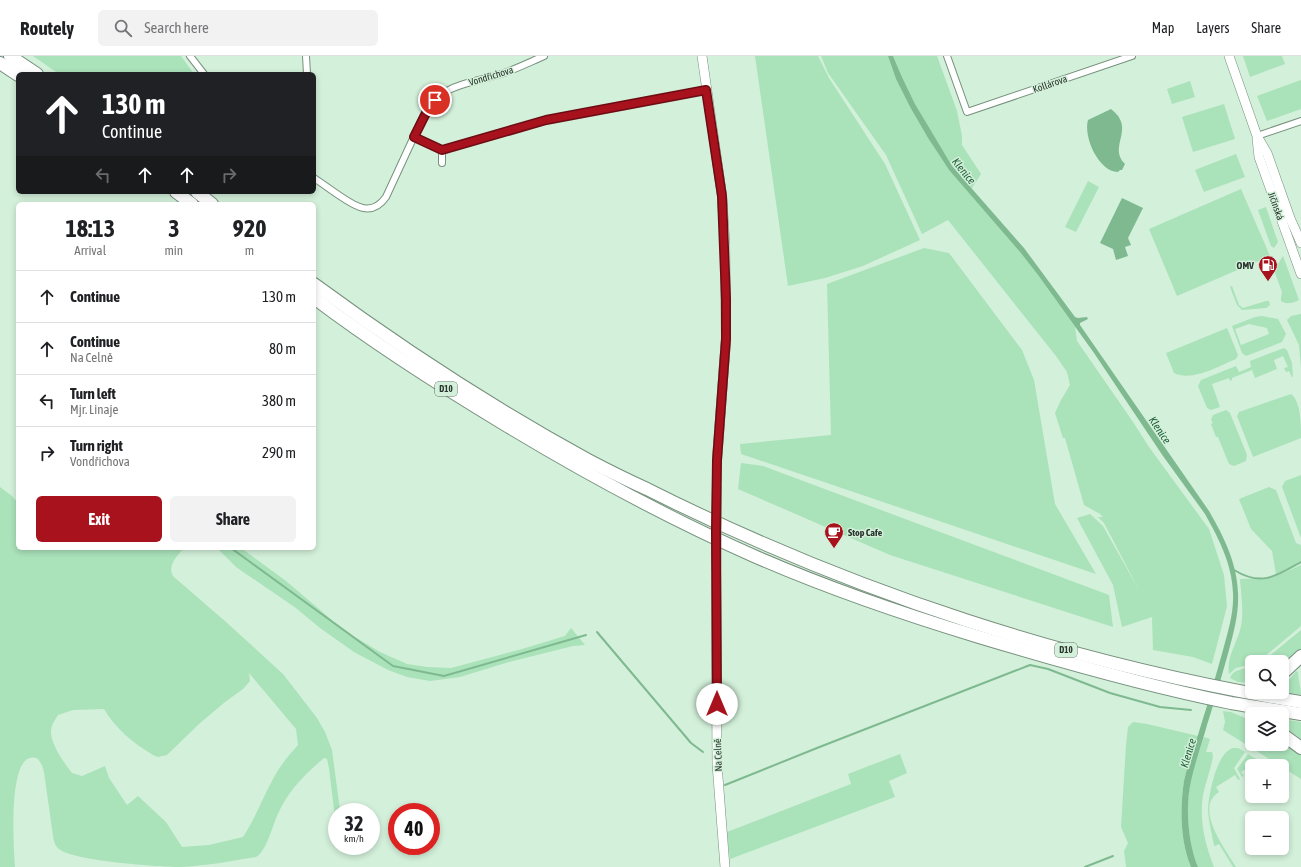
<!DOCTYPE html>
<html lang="en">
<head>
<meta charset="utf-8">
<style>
	:root { --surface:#fff; --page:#f2f2f2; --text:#202124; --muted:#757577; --line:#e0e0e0; --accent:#a8121d }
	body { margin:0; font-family:"Asap Condensed",sans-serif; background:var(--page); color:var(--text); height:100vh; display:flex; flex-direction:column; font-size:15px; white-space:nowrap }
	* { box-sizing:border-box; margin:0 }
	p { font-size:13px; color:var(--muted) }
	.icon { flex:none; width:22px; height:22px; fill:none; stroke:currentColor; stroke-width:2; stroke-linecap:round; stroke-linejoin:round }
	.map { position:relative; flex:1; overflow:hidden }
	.sheet { position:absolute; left:16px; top:146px; width:300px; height:348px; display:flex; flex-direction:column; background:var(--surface); border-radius:6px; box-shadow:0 2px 6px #0003 }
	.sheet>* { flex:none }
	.banner { position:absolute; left:16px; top:16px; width:300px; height:122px; border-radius:6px; box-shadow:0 2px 6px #0003; background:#202124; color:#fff; overflow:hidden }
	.tools { position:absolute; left:1245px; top:599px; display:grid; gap:8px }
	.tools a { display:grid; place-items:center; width:44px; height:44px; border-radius:6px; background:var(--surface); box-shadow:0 2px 6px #0003; font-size:20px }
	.speed { position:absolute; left:328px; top:747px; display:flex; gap:8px; font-size:20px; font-weight:700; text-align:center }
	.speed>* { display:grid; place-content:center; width:52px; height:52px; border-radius:50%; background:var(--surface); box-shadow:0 2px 6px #0003; line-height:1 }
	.speed small { font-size:10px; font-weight:400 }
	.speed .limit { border:6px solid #d22; background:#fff; color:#111 }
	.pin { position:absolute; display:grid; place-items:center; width:34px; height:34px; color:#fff; margin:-17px; border:2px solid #fff; border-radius:50%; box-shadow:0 1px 4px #0007 }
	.me { position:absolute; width:44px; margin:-22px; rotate:0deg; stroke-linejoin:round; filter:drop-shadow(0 0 3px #0008) }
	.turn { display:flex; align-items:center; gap:14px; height:84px; padding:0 20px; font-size:18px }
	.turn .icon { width:52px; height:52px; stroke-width:2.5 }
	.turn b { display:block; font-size:28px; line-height:34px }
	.lanes { display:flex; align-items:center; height:38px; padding:0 20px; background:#0003; justify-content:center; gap:20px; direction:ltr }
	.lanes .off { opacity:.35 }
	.eta { display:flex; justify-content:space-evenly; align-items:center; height:68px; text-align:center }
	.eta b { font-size:24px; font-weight:700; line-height:28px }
	.action { display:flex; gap:8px; margin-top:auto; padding:8px 20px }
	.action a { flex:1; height:46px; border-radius:6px; background:var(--accent); color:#fff; font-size:16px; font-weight:700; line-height:46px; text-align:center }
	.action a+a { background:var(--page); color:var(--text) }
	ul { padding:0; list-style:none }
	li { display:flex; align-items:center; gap:12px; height:52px; padding:0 20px; border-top:1px solid var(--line) }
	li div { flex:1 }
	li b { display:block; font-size:15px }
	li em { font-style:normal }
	header { display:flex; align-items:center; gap:24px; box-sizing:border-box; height:56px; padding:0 20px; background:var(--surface); border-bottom:1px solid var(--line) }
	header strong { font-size:19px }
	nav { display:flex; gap:22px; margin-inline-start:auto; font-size:14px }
	.search { width:280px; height:36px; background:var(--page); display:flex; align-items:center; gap:10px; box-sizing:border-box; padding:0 14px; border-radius:6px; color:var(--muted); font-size:15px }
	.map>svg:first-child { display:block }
</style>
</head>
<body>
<header>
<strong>Routely</strong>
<div class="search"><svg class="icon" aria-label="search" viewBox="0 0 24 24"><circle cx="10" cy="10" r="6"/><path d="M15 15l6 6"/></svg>Search here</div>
<nav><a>Map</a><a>Layers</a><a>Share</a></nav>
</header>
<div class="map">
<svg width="1301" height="811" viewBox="0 0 1301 811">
	<rect width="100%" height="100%" fill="#d3f0da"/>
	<!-- green -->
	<g fill="#aae2ba" fill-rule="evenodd">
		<path d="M33 0H181L194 18H59Z"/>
		<path d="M755 0H818L829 22 885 108 920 184 863 210 825 222 788 230Z"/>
		<path d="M821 0H888L896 23 910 51 928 82 949 114 1020 196 1038 219 1075 271 1077 285 1133 366 1149 391 1209 473 1224 519 1227 550 1212 608 1193 601 1153 594 1152 561 1122 571 1113 529 1077 462 1090 458 1103 470 1139 534 1104 467 1098 461H1103L1100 458 1084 449 1065 382H1063L1055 357 1061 344 1070 329 1067 316 1056 300 948 164 922 178 886 99 828 17Z"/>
		<path d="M893 0H937L957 55 962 80V89L981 118 972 132 952 110 933 79 915 48 902 21Z"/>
		<path d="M1243 0H1282L1285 8 1250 21Z"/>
		<path d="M1301 24V53L1267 65 1257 40Z"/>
		<path d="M1190 25 1195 41 1172 48 1167 33Z"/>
		<path d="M1224 48 1235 83 1193 96 1182 61Z"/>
		<path d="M1236 98 1245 121 1204 136 1195 114Z"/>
		<path d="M1088 125 1099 131 1076 176 1065 171Z"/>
		<path d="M1241 133 1270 200 1177 240 1149 173Z"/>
		<path d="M1266 151 1278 186 1274 192 1271 190 1258 154Z"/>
		<path d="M924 192 949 197 1022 294 1034 324 1055 448 1096 518 741 398 740 388 831 379 827 228Z"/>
		<path d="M1283 200 1299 244C1294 247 1286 249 1281 245V242L1282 236 1274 214Z"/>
		<path d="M1232 230 1239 249 1243 252 1266 245H1269L1270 249 1266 252 1242 254 1237 249 1230 231Z"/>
		<path d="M1301 258V312L1299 289 1287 264 1291 260Z"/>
		<path d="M1262 260 1278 263 1286 278 1282 286 1246 300 1242 297 1232 270 1255 261ZM1249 268 1267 272 1269 278 1241 289 1235 273Z"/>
		<path d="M1227 272 1238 299 1236 303C1219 310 1192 326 1174 317L1166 297Z"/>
		<path d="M1284 292 1287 294 1292 307 1293 321H1292L1289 315 1286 316 1284 312 1288 311 1283 300 1274 304 1277 313 1255 322 1252 314 1232 322V324L1230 325 1229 322 1212 328 1220 351 1211 354 1207 352 1198 330 1201 324 1236 310 1239 316 1251 311 1250 305Z"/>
		<path d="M1291 338C1301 345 1301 370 1301 382L1253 401 1237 360 1239 356Z"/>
		<path d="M1226 354 1230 357 1247 399 1246 405 1234 410 1229 408 1218 381H1216L1211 368 1213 367 1211 364 1213 359Z"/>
		<path d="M741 407 763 410 1109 539 1113 571 890 499 738 433Z"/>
		<path d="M1301 419V482L1282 431 1285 425Z"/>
		<path d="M0 431 12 440 18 447V492H184C177 500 166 511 174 521L226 566 283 618 317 662 325 676 332 694 340 754 339 756H337L336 770 329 712 327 703 324 702C304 719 287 736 277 760 272 771 266 796 256 801 231 805 205 810 180 811 160 811 73 805 59 793 55 790 54 785 53 780L44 716 42 709 38 703C6 688 14 796 15 811H0ZM249 617 296 673 298 689C288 700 279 711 272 725 262 743 255 763 243 781L209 789 182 791 166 766 138 740 127 749 109 722 105 710 82 720 72 717C65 708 51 689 51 676 51 669 55 664 58 659L73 654 104 653C115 672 133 687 153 699L158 701 167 699 199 668 225 646 243 633 250 625Z"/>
		<path d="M1269 431 1276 434 1296 487 1301 489V507L1276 518 1272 495 1251 473 1239 443Z"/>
		<path d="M217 492H241L286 525 333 565 355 581 380 596 407 608 427 611 451 612 522 593 565 580 571 572 585 589 573 590 509 606 460 621 430 625 407 621 388 614 354 596 320 572 296 552 236 511Z"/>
		<path d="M1301 509V570L1258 606H1252V608L1236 612 1229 618C1226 600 1238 586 1241 570 1244 555 1241 538 1240 523L1267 522 1276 520Z"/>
		<path d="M1301 574V593L1282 613V606H1262Z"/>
		<path d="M1252 611V627L1238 626 1230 622C1233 613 1244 613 1252 611Z"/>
		<path d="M1296 615 1298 616C1298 624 1301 631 1301 639L1282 635V628L1291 622Z"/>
		<path d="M1223 655 1231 656 1252 665V688H1282V686L1301 699V723L1223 674 1225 666Z"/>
		<path d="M1282 663 1301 666V683L1282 669Z"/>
		<path d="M1133 666 1147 668 1198 680C1193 695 1187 710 1184 725 1180 753 1180 785 1191 811H1126L1124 795 1128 787 1121 771 1126 689 1128 671Z"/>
		<path d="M1204 681 1210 683 1206 696H1212L1213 700C1211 713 1206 725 1203 739 1199 764 1205 788 1214 811H1198C1187 785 1186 753 1190 726 1193 711 1199 696 1204 681Z"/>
		<path d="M1233 692H1238L1245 696 1234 712 1240 723 1238 724 1235 719 1216 731 1219 736C1193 752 1226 794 1236 811H1233L1219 788 1215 790 1214 789C1212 779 1209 767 1208 756 1208 741 1216 697 1233 692Z"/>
		<path d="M900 698 907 717 889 725 895 741 730 803 727 776 851 728 848 718Z"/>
		<path d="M1248 698 1259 705 1261 709 1258 710 1256 706 1241 716 1244 720 1242 721 1237 713Z"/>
	</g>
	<!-- water -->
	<g fill="#7eb990">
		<path d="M888 0H893L902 21 915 48 952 110 1024 192 1075 261 1078 262 1087 261 1088 263 1080 267V269L1209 455C1224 481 1237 507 1238 537 1239 557 1234 575 1229 594 1222 619 1215 644 1207 669 1202 688 1195 706 1191 725 1185 751 1188 787 1198 811H1191C1180 785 1180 752 1184 725 1188 706 1196 687 1201 669 1209 644 1216 619 1223 594 1228 575 1234 557 1233 537 1232 508 1219 483 1205 458L1163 400 1094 297 1038 219 1020 196 949 114 928 82 910 51 896 23Z"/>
		<path d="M1111 53C1137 73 1107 90 1125 108L1122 114H1120L1118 116C1099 116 1083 81 1088 64Z"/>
		<path d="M1122 142 1143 152 1128 182 1131 189 1125 191 1128 200 1116 204 1113 193 1100 187Z"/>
	</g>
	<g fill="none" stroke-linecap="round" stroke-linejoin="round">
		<!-- stream -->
		<g stroke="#7eb990" stroke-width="2">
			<path d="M231 492 393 610 444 620 586 579"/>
			<path d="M1234 514C1262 531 1276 520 1301 506"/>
			<path d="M597 576 691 687 703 696"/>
			<path d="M725 729 817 692 1030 609 1048 613 1110 637 1160 651 1191 654"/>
			<path d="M1085 811 1113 800"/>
		</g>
		<!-- street casing -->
		<g stroke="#76917d" stroke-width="8">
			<g id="street">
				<path d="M190 0 204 18"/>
				<path d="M306 0 307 18"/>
				<path d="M947 0 967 56 1132 0"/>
				<path d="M1257 80 1301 65"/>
				<path d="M414 81 442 94 546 64 707 34"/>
				<path d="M442 94V107"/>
				<path d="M314 122C323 128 331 134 340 140 356 151 372 161 386 141L423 61C442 26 467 29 501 18 516 13 530 6 544 0"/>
			</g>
		</g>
		<!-- secondary casing -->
		<g stroke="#76917d" stroke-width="10">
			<g id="secondary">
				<path d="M702 0 722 140 725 189 726 283 717 404V429"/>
				<path d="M1229 0 1257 80 1267 97 1290 162 1301 187"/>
				<path d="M1257 83 1259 101 1301 218"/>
				<path d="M716 516 717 708 725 811"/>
			</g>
		</g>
		<!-- highway casing -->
		<g stroke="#76917d" stroke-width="14">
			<g id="highway">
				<path d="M10 0 37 18"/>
				<path d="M0 7 18 19"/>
				<path d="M176 136 192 148"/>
				<path d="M197 136 212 148"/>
				<path d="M314 228C401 292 493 352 588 404 607 414 627 424 647 433 852 536 1074 609 1301 646"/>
				<path d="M314 242C375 288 439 329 504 368 585 417 668 462 754 500 827 532 903 558 979 581 1062 606 1146 630 1231 647 1254 651 1278 654 1301 658"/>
				<path d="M1282 618 1301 600"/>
				<path d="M1282 678 1301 692"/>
			</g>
		</g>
		<!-- street -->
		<use href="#street" stroke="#fff" stroke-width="6"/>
		<!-- secondary -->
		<use href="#secondary" stroke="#fff" stroke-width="9"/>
		<!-- highway -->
		<use href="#highway" stroke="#fff" stroke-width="12"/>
		<!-- secondary-bridge casing -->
		<g stroke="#76917d" stroke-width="10" stroke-linecap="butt">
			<path id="secondary-bridge" d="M716 516 717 429"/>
		</g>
		<!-- secondary-bridge -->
		<use href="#secondary-bridge" stroke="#fff" stroke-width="9"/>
	</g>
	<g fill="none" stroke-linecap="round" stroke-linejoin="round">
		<!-- route casing -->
		<g stroke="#6d0c13" stroke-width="10">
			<path id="route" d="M435 44 428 53 414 81 442 94 546 64 706 34 722 140 726 243V283L717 404 716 475 717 648"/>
		</g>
		<!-- route -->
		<use href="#route" stroke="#a8121d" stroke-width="7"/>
	</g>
	<!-- icons -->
	<defs>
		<g id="fuel-pin" transform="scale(1)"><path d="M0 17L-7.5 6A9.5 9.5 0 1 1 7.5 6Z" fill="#a8121d" stroke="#d3f0da"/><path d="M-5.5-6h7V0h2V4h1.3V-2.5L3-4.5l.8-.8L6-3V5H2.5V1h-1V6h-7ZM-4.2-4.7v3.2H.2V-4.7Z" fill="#fff"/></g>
		<g id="cafe-pin" transform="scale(1)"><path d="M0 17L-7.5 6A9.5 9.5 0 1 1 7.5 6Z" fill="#a8121d" stroke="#d3f0da"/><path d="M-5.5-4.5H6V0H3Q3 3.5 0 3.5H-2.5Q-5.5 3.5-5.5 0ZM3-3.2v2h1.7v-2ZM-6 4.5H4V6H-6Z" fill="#fff"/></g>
	</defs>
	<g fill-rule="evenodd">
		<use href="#fuel-pin" x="1268" y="209"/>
		<use href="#cafe-pin" x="834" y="476"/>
	</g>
	<g text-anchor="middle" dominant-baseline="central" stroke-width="3" stroke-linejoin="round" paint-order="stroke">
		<!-- shield labels -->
		<g fill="#d3f0da" stroke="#5d6d61" stroke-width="1">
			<rect x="435" y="326" width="22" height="14" rx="3"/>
			<rect x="1055" y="587" width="22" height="14" rx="3"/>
		</g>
		<g font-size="9" font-weight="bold" fill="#2a352d">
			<text x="446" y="333">D10</text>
			<text x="1066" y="594">D10</text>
		</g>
		<!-- street labels -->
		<g font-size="10" fill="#2a352d" stroke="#d3f0da">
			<text transform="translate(491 20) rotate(-17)">Vondřichova</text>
			<text transform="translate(1050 28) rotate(-19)">Kollárova</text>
			<text transform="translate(1276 150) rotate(70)">Jičínská</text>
			<text transform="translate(718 699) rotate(-92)">Na Celně</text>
		</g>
		<!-- poi labels -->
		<g font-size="10" font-weight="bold" fill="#2a352d" stroke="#d3f0da" text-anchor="end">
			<text x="1254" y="209">OMV</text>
			<text x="848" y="476" text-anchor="start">Stop Cafe</text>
		</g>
		<!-- water labels -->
		<g font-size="11" font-style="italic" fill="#1d5e37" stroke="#d3f0da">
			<text transform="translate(964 115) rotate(51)">Klenice</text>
			<text transform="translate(1160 374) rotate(56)">Klenice</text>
			<text transform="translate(1188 697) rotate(-73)">Klenice</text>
		</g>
	</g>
</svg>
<div class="tools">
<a><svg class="icon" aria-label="search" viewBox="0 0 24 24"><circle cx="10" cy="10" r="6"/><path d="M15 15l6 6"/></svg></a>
<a><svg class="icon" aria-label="layers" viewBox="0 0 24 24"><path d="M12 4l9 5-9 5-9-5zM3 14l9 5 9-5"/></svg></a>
<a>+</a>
<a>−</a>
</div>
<div class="speed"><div>32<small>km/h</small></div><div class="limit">40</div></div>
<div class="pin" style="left:435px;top:44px;background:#d93025"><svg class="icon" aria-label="arrive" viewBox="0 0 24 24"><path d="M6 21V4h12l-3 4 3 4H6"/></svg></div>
<svg class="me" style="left:717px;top:648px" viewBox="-20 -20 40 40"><circle r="19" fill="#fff"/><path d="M0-13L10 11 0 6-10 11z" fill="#a8121d"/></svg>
<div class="banner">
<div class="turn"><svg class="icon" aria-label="ahead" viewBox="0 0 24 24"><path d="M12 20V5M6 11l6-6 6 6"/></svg><div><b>130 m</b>Continue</div></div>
<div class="lanes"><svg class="icon off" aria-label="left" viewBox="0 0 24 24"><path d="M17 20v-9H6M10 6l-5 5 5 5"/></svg><svg class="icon" aria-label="ahead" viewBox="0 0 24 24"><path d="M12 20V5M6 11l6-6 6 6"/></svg><svg class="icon" aria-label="ahead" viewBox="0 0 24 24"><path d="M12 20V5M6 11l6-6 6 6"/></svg><svg class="icon off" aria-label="right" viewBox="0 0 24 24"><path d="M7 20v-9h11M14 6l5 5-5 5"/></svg></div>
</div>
<section class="sheet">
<div class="eta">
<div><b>18:13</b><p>Arrival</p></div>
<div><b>3</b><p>min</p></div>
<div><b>920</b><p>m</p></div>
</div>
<ul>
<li><svg class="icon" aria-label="ahead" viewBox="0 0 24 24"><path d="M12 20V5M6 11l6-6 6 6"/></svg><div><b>Continue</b></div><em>130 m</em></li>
<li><svg class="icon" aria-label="ahead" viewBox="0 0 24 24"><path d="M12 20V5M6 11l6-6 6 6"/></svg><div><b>Continue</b><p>Na Celně</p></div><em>80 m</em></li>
<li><svg class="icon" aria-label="left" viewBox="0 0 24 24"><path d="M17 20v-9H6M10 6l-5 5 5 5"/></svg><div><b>Turn left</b><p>Mjr. Linaje</p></div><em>380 m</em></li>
<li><svg class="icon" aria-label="right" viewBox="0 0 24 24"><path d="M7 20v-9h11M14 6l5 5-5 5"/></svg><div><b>Turn right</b><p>Vondřichova</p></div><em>290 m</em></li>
</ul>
<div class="action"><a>Exit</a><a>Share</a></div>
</section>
</div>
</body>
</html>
